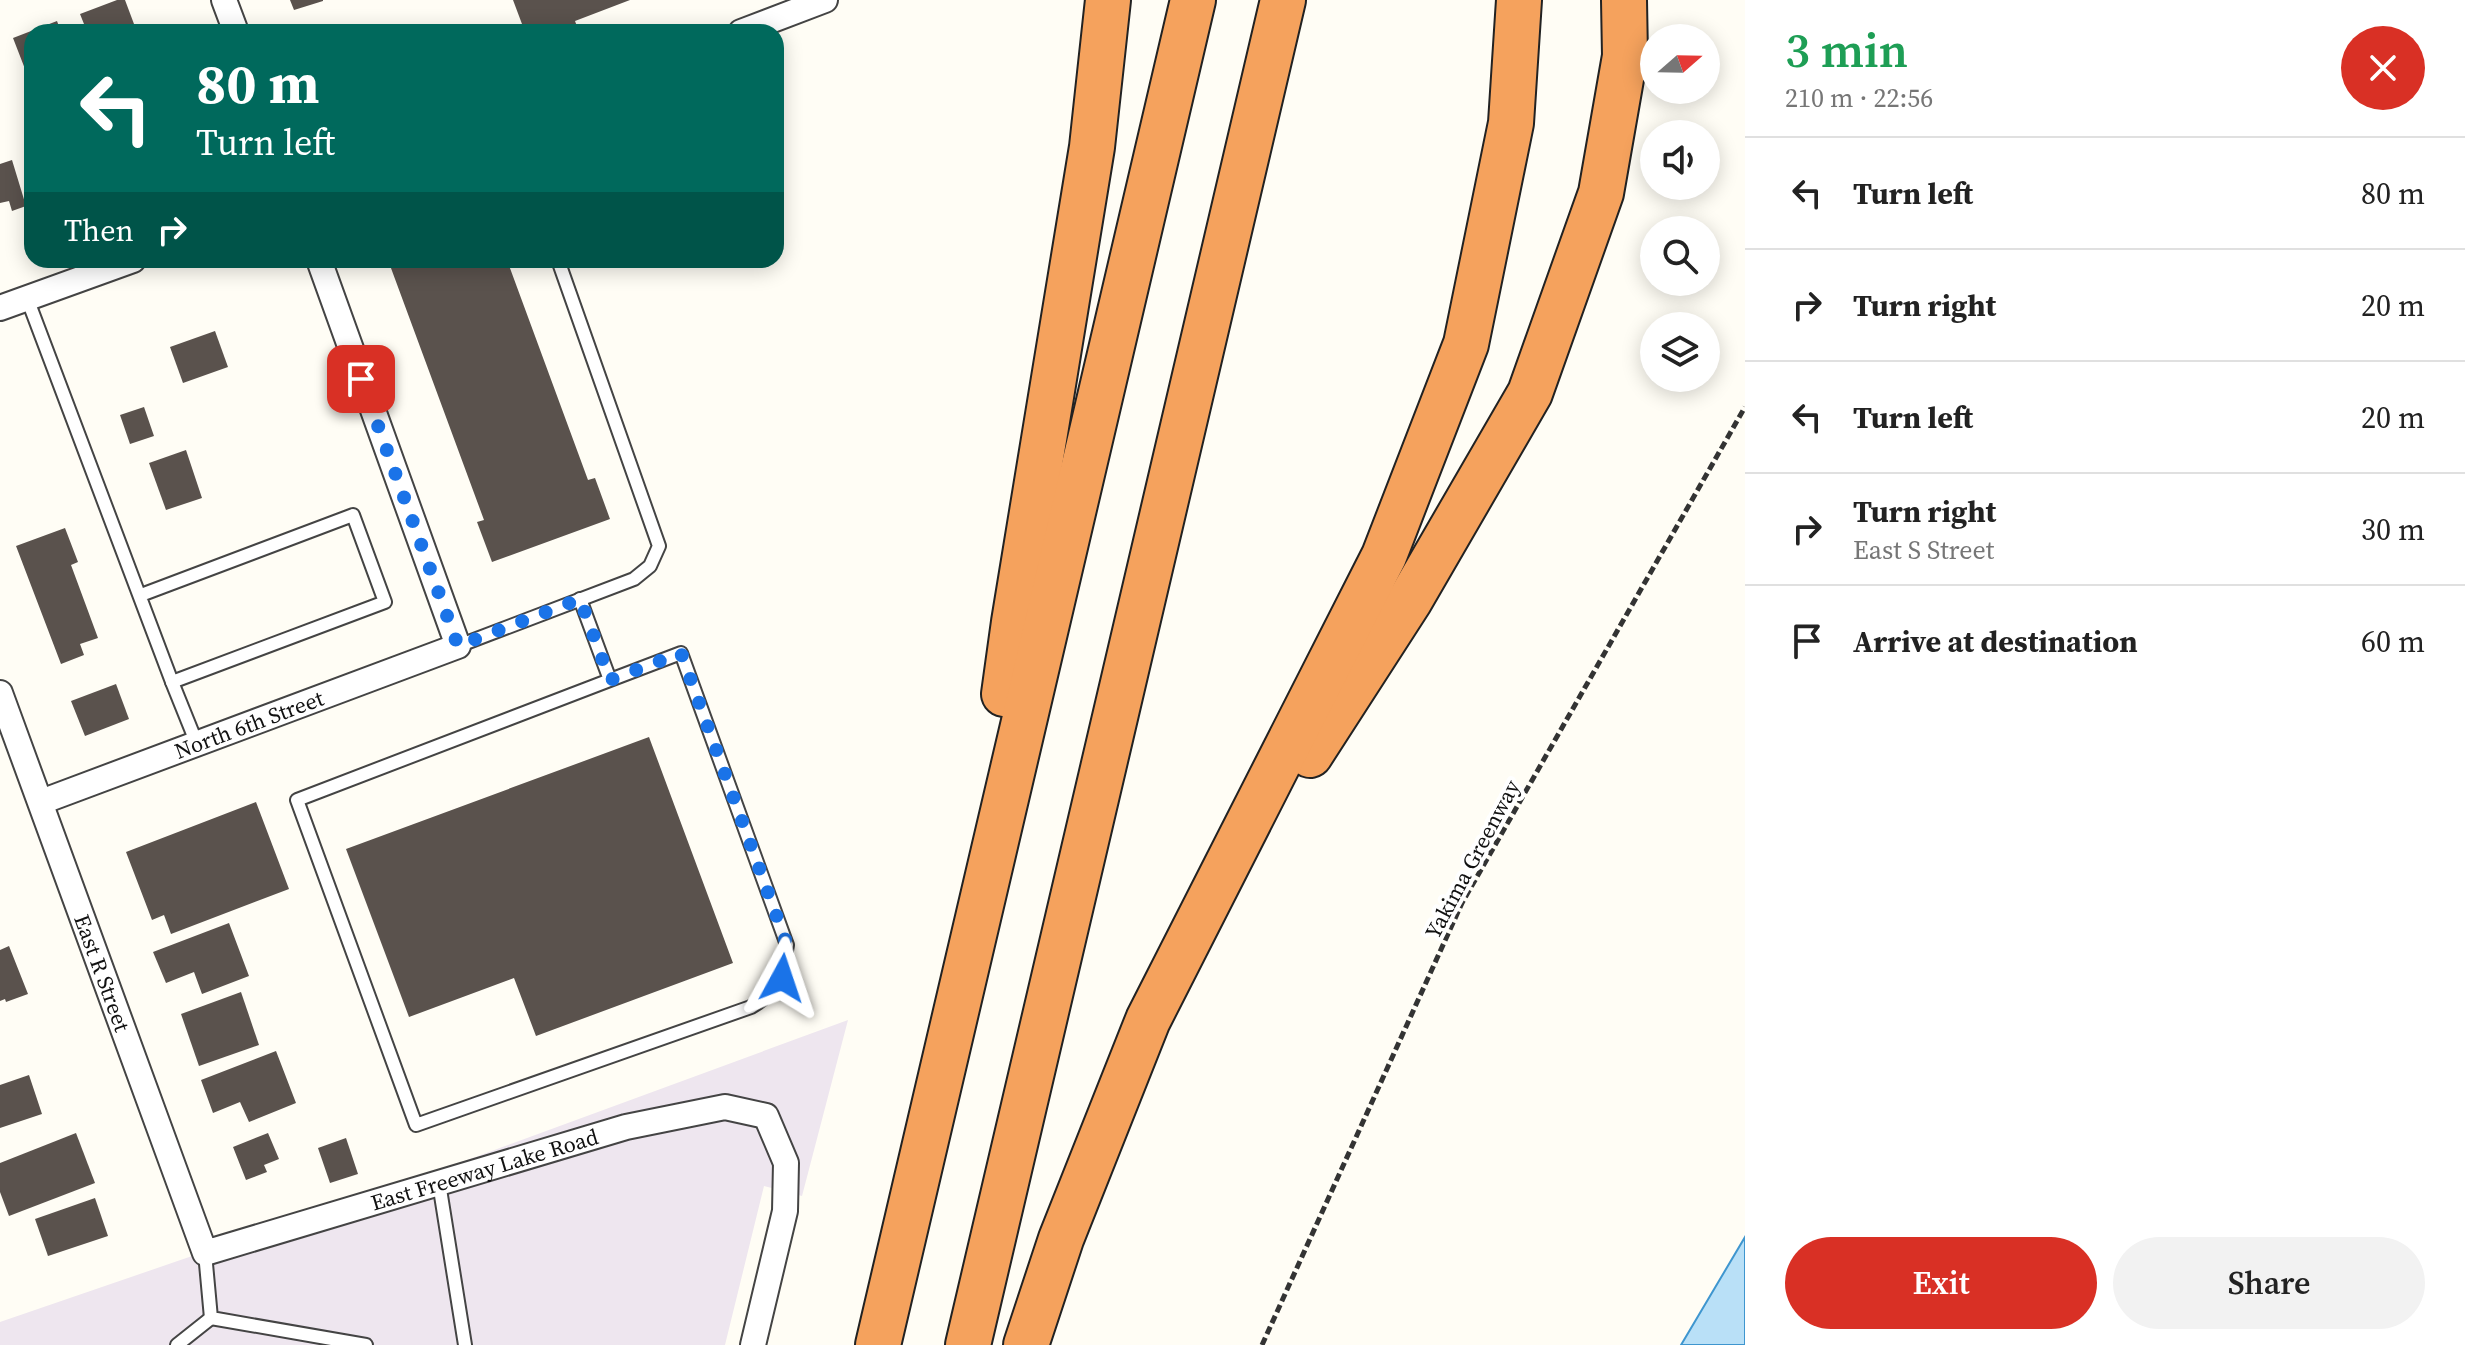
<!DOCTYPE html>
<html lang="en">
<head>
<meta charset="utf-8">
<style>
	:root { --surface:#fff; --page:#f2f2f2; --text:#222; --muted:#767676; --line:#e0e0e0; --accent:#d93025 }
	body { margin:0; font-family:"Source Serif 4",serif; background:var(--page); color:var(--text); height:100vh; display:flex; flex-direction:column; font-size:30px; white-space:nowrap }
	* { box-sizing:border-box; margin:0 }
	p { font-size:26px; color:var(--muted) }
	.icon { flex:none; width:44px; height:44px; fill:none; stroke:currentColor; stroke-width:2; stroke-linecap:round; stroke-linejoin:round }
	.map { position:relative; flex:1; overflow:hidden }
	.sheet { display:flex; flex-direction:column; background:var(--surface); width:720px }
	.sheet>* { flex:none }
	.top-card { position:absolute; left:24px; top:24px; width:760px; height:244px; border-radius:24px; box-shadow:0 4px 20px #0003; background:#00695c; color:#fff; overflow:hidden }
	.needle { width:52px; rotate:70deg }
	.controls { position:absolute; left:1640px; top:24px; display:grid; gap:16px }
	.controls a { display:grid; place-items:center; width:80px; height:80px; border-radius:50%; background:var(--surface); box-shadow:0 4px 20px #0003; font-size:40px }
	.pin { position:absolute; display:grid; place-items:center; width:68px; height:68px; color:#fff; margin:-34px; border-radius:16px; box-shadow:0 4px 12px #0006 }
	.me { position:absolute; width:88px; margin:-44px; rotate:5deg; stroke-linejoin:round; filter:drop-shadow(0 0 6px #0008) }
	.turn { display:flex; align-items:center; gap:28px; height:168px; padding:0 40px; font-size:36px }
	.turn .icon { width:104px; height:104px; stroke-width:2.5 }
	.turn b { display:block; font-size:56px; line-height:68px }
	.then { display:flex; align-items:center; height:76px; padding:0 40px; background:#0003; gap:16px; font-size:30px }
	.round { display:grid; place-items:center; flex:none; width:84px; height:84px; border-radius:42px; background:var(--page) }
	.head { display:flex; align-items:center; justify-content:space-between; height:136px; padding:0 40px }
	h1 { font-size:48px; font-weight:600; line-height:60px; color:#1e9e55 }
	.cta { display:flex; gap:16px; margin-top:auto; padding:16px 40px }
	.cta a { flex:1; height:92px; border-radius:48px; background:var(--accent); color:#fff; font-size:32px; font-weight:600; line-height:92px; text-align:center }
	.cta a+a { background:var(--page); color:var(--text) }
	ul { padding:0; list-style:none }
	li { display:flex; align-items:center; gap:24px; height:112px; padding:0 40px; border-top:2px solid var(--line) }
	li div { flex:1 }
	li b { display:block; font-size:30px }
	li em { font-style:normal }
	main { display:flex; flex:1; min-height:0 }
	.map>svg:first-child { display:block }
</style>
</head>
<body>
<main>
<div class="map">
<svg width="1745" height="1345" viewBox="0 0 1745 1345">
	<rect width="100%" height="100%" fill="#fffdf5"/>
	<!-- industrial -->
	<path fill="#eee6ef" d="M848 1020 802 1196 764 1186 725 1345H0V1322L402 1184Z"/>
	<!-- water -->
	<path fill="#b9e0f7" stroke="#3f96cf" stroke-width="2" d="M1745 1237V1345H1681Z"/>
	<!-- building -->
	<g fill="#5a524d">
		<path d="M117 0H125L137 32H78L86 29 80 14Z"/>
		<path d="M290 0H323V1L294 10Z"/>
		<path d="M513 0H630L575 21 578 29 569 32H560L558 27 553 29 554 32H525Z"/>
		<path d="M57 21 61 32H32V87L13 38Z"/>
		<path d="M12 160 26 206 12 211 9 201 0 203V164Z"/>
		<path d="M388 260H507L588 480 595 478 610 519 492 562 477 522 484 520Z"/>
		<path d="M215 331 228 367 183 383 170 347Z"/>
		<path d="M144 407 154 436 130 444 120 415Z"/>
		<path d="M186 450 202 498 166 510 149 463Z"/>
		<path d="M65 528 78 562 71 565 98 638 80 644 84 655 61 664 16 546Z"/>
		<path d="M116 684 129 719 85 736 71 701Z"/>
		<path d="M649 737 733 963 536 1036 514 978 409 1017 346 849Z"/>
		<path d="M256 802 289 889 171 934 164 915 152 920 126 852Z"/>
		<path d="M229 923 249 976 202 994 194 972 166 983 153 952Z"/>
		<path d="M9 946 28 994 6 1002 5 999 0 1001V950Z"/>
		<path d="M241 992 259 1045 199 1066 181 1014Z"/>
		<path d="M276 1051 296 1103 249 1122 240 1102 213 1113 201 1080Z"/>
		<path d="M29 1075 42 1114 0 1128V1085Z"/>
		<path d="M76 1133 95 1183 9 1216 0 1192V1163Z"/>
		<path d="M268 1133 279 1159 264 1165 267 1172 246 1180 233 1147Z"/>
		<path d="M346 1138 358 1174 330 1183 318 1148Z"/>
		<path d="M95 1198 108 1236 48 1256 35 1219Z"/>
	</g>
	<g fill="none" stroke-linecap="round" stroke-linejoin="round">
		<!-- service casing -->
		<g stroke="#444" stroke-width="16">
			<g id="service">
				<path d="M27 298 172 682 385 602 353 515 141 595"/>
				<path d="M580 599 610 680 681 653 787 945C781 978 782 989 751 1007L416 1125 297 800 610 680"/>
				<path d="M458 646 634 579 650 566 659 546 558 260"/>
				<path d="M172 682 197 744"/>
				<path d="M439 1183 465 1345"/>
				<path d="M205 1253 211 1318 366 1345"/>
				<path d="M177 1345 211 1318"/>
			</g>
		</g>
		<!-- minor casing -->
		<g stroke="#444" stroke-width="28">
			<g id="minor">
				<path d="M224 0 236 32"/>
				<path d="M741 32 825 0"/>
				<path d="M0 308 133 260"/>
				<path id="s1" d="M0 693 205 1253 626 1127 725 1107 766 1116 786 1163 785 1211 753 1345"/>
				<path id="s2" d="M41 802 458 646 319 260"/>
			</g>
		</g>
		<!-- motorway casing -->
		<g stroke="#222" stroke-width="48">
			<g id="motorway">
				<path d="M1004 694 1014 622 1092 147 1108 0"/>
				<path d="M1310 755 1410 600 1530 393 1601 193 1625 56 1624 0"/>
				<path d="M878 1345 1193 0"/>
				<path d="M968 1345 1283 0"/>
				<path d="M1026 1345 1061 1239 1148 1020 1384 556 1466 344 1511 123 1519 0"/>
			</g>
		</g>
		<!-- path -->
		<path stroke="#333" stroke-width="5" stroke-dasharray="8 4" stroke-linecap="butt" d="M1262 1345 1462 903 1745 407"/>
		<!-- service -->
		<use href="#service" stroke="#fff" stroke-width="12"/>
		<!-- minor -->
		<use href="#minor" stroke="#fff" stroke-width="24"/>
		<!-- motorway -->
		<use href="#motorway" stroke="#f5a25d" stroke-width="44"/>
	</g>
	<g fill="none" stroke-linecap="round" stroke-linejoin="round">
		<!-- route -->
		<path stroke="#1a73e8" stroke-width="14" stroke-dasharray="0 25.2" d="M361 379 458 646 580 599 610 680 681 653 787 945 782 978"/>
	</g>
	<g text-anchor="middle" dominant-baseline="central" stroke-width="8" stroke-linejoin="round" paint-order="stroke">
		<!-- street labels -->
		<g font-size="22" fill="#111" stroke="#fff">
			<text stroke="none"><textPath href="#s2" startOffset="222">North 6th Street</textPath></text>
			<text transform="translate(1472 859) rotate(-62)">Yakima Greenway</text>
			<text stroke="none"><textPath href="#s1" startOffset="298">East R Street</textPath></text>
			<text stroke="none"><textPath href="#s1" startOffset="888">East Freeway Lake Road</textPath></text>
		</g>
	</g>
</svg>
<div class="controls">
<a><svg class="needle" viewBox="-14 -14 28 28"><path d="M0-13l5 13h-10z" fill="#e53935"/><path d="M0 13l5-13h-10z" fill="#767676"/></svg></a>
<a><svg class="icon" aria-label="sound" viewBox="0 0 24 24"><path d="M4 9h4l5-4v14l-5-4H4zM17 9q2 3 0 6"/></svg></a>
<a><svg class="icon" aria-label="search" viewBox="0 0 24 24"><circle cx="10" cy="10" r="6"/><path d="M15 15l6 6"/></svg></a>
<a><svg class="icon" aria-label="layers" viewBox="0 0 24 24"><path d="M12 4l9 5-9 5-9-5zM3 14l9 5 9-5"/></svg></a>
</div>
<div class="pin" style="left:361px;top:379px;background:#d93025"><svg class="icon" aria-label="arrive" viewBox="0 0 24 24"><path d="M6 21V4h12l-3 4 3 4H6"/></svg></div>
<svg class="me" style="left:782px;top:978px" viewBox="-20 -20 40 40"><path d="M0-17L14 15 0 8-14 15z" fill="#1a73e8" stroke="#fff" stroke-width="4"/></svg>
<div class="top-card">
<div class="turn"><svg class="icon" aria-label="left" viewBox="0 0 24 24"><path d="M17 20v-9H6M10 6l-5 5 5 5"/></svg><div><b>80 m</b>Turn left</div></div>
<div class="then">Then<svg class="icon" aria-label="right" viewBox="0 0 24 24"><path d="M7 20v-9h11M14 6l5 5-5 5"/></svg></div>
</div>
</div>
<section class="sheet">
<div class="head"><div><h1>3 min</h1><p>210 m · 22:56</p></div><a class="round" style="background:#d93025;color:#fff"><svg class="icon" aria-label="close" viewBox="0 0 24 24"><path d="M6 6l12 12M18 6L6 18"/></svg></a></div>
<ul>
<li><svg class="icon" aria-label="left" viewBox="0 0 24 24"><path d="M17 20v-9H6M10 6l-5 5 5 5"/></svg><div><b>Turn left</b></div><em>80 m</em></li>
<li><svg class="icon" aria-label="right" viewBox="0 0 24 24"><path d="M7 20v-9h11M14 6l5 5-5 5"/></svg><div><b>Turn right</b></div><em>20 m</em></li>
<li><svg class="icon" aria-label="left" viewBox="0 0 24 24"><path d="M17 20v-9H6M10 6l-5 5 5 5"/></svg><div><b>Turn left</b></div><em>20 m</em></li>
<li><svg class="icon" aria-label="right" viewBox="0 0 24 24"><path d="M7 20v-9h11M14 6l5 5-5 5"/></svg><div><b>Turn right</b><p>East S Street</p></div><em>30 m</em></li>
<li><svg class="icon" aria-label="arrive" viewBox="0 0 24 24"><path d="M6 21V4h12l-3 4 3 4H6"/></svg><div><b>Arrive at destination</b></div><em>60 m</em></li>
</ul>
<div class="cta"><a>Exit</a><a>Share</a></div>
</section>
</main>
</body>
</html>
